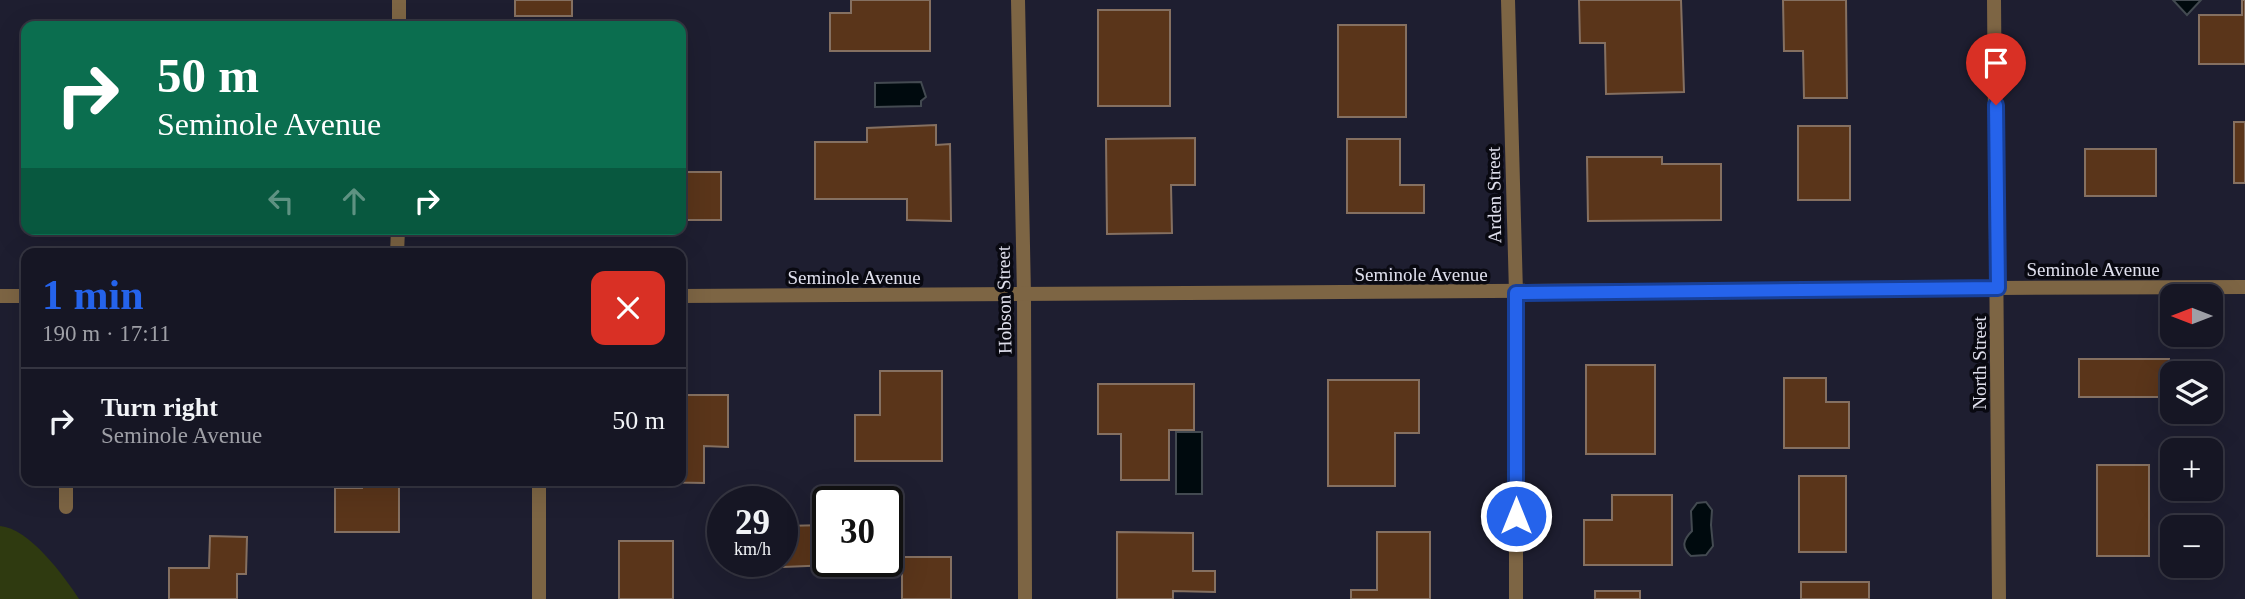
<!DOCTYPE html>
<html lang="en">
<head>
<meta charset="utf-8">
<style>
	:root { --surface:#161624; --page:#1f1f2c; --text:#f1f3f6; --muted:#9e9fa6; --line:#353541; --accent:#2563eb }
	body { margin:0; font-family:"Times New Roman",serif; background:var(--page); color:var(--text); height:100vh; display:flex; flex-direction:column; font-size:26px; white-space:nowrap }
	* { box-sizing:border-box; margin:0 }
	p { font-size:23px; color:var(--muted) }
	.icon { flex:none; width:38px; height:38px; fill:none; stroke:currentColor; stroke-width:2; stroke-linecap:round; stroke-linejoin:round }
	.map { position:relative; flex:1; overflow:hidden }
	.sheet { position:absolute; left:21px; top:248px; width:665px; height:238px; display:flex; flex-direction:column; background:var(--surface); border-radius:14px; box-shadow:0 7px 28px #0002,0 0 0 2px var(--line) }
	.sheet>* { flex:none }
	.banner { position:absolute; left:21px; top:21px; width:665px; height:214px; border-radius:14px; box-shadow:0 7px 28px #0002,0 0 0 2px var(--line); background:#0b6e4f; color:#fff; overflow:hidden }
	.needle { width:46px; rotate:270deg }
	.controls { position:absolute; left:2160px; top:284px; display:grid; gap:14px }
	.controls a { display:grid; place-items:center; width:63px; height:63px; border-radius:14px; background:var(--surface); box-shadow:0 7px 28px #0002,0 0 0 2px var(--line); font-size:35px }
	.speed { position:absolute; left:707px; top:486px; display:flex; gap:14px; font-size:35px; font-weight:700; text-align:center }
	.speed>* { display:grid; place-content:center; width:91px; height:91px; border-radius:50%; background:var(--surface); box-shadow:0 7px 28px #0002,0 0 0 2px var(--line); line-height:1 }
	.speed small { font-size:18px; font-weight:400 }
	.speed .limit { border:4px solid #111; border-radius:10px; background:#fff; color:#111 }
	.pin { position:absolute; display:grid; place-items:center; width:60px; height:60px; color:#fff; margin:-72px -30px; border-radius:50% 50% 50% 0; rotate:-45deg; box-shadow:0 0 7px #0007 }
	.pin .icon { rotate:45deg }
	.me { position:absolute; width:77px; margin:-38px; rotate:0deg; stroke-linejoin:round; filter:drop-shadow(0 0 5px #0008) }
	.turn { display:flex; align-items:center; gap:24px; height:147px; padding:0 21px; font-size:32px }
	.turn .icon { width:91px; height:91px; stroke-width:2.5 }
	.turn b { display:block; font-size:49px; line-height:60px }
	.lanes { display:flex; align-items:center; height:66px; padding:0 21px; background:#0003; justify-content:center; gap:35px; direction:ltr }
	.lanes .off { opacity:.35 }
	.round { display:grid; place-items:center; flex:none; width:74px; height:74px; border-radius:14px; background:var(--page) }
	.head { display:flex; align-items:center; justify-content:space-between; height:119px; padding:0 21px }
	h1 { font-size:42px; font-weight:800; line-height:52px; color:var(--accent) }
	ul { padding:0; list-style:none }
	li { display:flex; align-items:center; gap:21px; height:105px; padding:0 21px; border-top:2px solid var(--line) }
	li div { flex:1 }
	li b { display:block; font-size:26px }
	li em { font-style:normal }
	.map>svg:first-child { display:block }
</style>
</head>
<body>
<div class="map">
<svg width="2245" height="599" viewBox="0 0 2245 599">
	<rect width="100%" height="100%" fill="#1e1e30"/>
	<!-- green -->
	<path fill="#2f3a10" d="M0 526C29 528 64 576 79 599H0Z"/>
	<!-- water -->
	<g fill="#000a0e" stroke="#434a51" stroke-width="2">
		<path d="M2173 0H2201L2187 15Z"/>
		<path d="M921 82 926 97 921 101V106L875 107V83Z"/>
		<rect x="1176" y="432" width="26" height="62"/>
		<path d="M1706 502 1712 510 1711 525 1713 546 1706 555 1691 556C1681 547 1683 540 1692 531L1691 511 1697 503Z"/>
	</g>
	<!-- building -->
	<g fill="#5a351a" stroke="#857061" stroke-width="2">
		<rect x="515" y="0" width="57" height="16"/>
		<path d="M851 0H930V51H830V13H851Z"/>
		<path d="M1579 0H1681L1684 92 1606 94 1605 43H1580Z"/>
		<path d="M1783 0H1846L1847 98H1804L1803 51H1784Z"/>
		<path d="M2242 0H2245V64H2199V15H2242Z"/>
		<rect x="1098" y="10" width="72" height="96"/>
		<rect x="1338" y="25" width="68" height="92"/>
		<rect x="2234" y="122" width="11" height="61"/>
		<path d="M936 125V145L950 144 951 221 907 220V199H815V142H867V128Z"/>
		<rect x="1798" y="126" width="52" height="74"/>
		<path d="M1195 138V185H1171L1172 233 1107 234 1106 139Z"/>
		<path d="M1347 139H1400V185H1424V213H1347Z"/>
		<rect x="2085" y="149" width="71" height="47"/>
		<path d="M1587 157H1662V164H1721V220L1588 221Z"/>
		<rect x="681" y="172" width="40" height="48"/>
		<rect x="2079" y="359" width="90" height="38"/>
		<rect x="1586" y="365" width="69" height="89"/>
		<path d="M880 371H942V461H855V415H880Z"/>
		<path d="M1784 378H1826V402H1849V448H1784Z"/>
		<path d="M1328 380H1419V433H1395V486H1328Z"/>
		<path d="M1098 384H1194V430H1169V480H1121V434H1098Z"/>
		<path d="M681 395H728V447L704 446V483L651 482 681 481Z"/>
		<rect x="2097" y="465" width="52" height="91"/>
		<rect x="1799" y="476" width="47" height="76"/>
		<path d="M362 481H450V487H399V532H335V488H362Z"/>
		<path d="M1612 495H1672V565H1584V520H1612Z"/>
		<path d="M828 525V562H832V565L783 567 782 526Z"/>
		<path d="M1117 532 1193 533V571H1215V592L1173 591V599H1117Z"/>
		<path d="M1377 532H1430V599H1351V590H1377Z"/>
		<path d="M210 536 247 537 246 574H237V599H169V568H209Z"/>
		<rect x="619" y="541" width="54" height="58"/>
		<rect x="902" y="557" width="49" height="42"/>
		<rect x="1801" y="582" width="68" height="17"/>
		<rect x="1595" y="591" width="45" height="8"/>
	</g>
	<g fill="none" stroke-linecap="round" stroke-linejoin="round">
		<!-- minor -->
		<g stroke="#7d6544" stroke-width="14">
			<path d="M1018 0 1024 295 1025 599"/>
			<path d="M1508 0 1516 293V599"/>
			<path d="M399 26V0"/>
			<path d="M397 254 398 229"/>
			<path d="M0 296H26"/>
			<path d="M681 296 1998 288"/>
			<path d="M66 481V507"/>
			<path d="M539 481V599"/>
		</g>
		<!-- tertiary -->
		<g stroke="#7d6544" stroke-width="14">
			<path d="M1994 0 1999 599"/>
			<path d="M1998 288 2245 287"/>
		</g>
	</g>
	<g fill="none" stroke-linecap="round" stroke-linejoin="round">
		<!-- route casing -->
		<g stroke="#184099" stroke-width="18">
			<path id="route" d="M1516 516V293L1998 288 1996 105"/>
		</g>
		<!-- route -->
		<use href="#route" stroke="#2563eb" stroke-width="12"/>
	</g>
	<g text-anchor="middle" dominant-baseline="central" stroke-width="7" stroke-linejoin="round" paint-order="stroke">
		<!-- street labels -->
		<g font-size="19" fill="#e0e0ed" stroke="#090911">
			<text transform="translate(1494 195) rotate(-91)">Arden Street</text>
			<text x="2093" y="269">Seminole Avenue</text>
			<text x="1421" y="274">Seminole Avenue</text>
			<text x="854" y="277">Seminole Avenue</text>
			<text transform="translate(1004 300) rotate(-91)">Hobson Street</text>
			<text transform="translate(1979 363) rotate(-90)">North Street</text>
		</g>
	</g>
</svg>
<div class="controls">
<a><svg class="needle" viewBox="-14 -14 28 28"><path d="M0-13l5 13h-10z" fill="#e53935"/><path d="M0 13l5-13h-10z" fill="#9e9fa6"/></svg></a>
<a><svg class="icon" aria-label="layers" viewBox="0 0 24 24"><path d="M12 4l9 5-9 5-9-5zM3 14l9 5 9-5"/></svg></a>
<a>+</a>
<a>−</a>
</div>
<div class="speed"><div>29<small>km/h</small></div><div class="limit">30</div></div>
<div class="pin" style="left:1996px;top:105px;background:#d93025"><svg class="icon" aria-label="arrive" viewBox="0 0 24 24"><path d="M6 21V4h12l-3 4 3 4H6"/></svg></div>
<svg class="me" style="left:1516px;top:516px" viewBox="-20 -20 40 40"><circle r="17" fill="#2563eb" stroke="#fff" stroke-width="3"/><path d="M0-11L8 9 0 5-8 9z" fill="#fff"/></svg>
<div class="banner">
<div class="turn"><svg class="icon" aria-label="right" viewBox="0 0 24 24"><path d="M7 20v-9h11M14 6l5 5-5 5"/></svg><div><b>50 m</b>Seminole Avenue</div></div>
<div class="lanes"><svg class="icon off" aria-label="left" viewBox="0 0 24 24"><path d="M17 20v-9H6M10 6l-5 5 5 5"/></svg><svg class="icon off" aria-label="ahead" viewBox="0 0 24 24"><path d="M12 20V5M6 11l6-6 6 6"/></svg><svg class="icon" aria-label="right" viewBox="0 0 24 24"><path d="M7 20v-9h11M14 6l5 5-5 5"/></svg></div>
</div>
<section class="sheet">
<div class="head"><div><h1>1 min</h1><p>190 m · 17:11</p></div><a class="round" style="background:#d93025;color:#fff"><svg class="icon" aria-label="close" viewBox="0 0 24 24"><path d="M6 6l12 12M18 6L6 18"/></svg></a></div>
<ul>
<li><svg class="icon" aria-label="right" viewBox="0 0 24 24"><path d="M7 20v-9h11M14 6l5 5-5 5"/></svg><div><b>Turn right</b><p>Seminole Avenue</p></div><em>50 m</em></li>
</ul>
</section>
</div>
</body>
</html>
